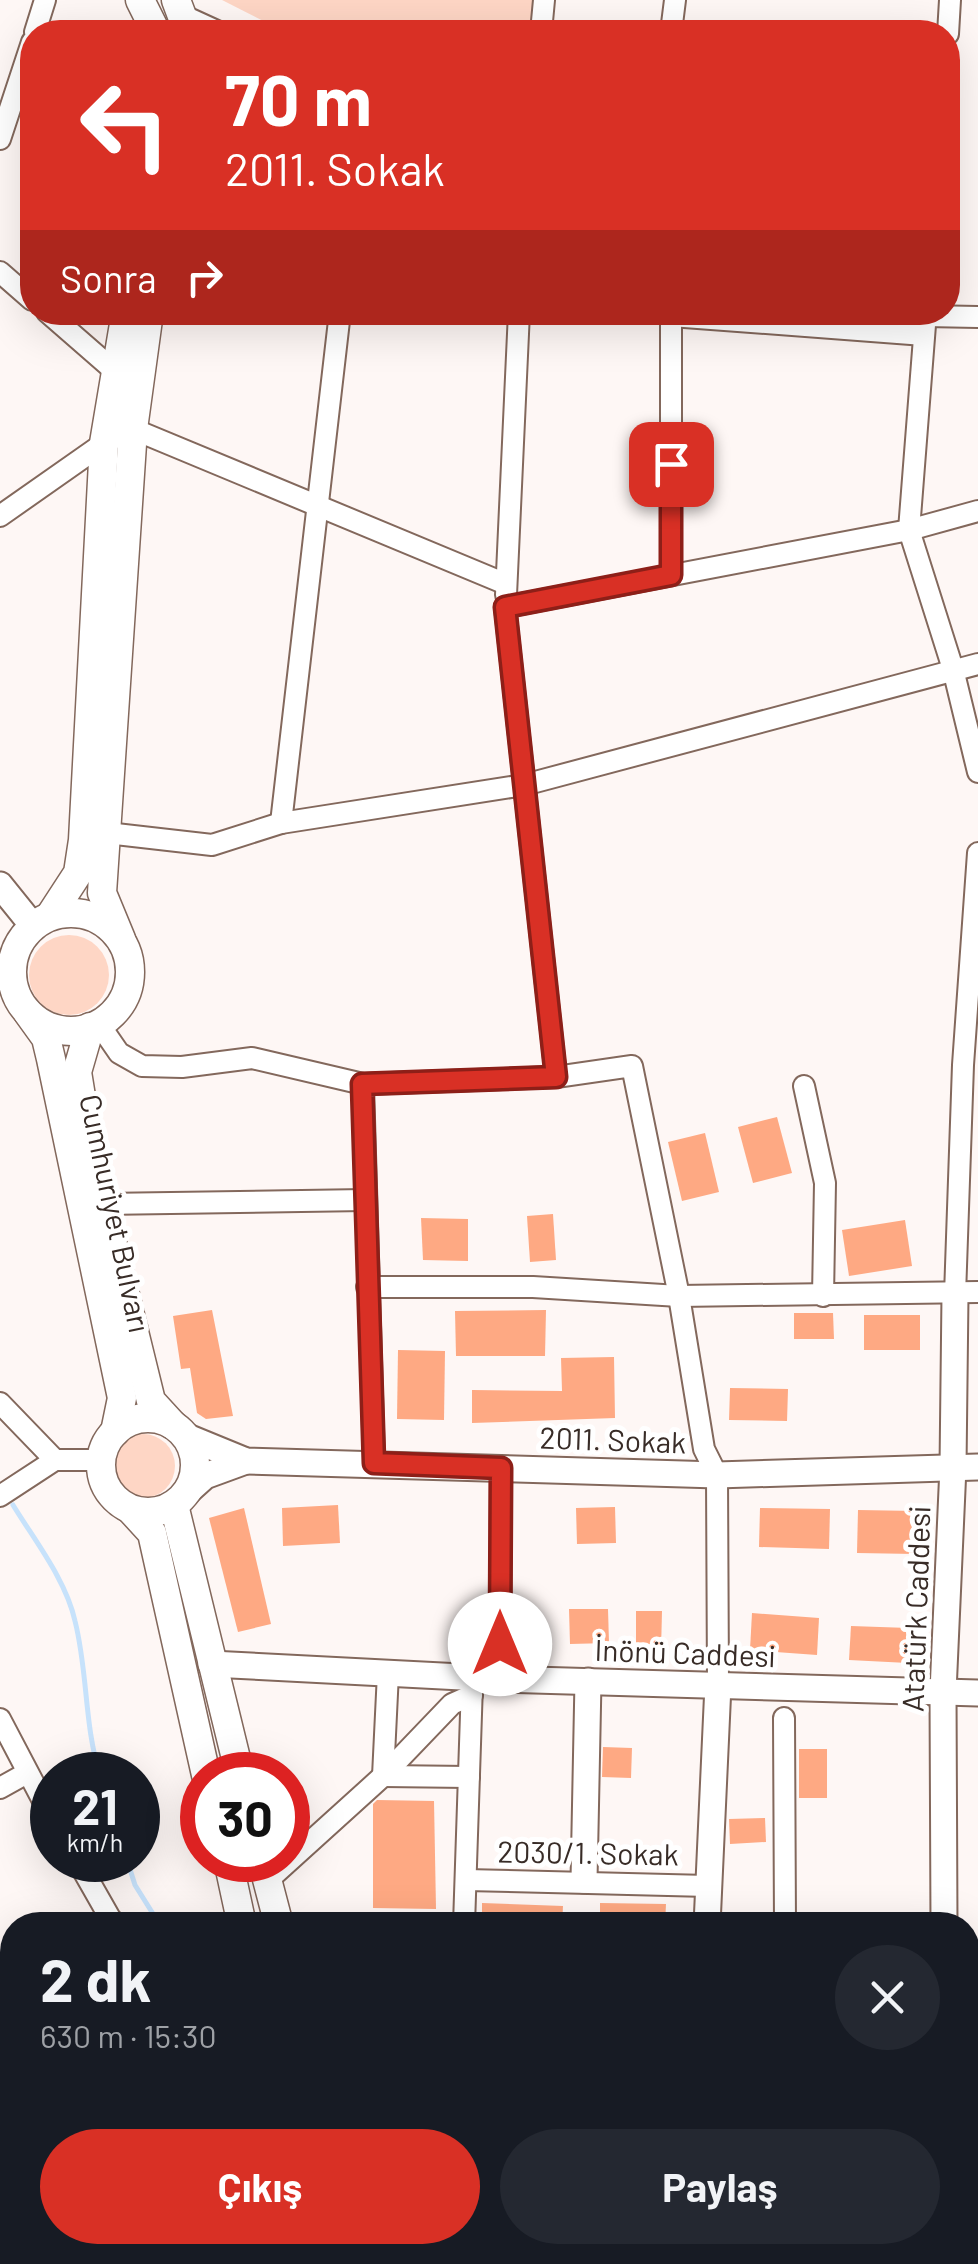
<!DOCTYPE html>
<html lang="tr">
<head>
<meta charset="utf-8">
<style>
	:root { --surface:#171b24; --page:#242831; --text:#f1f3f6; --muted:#9ea1a6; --accent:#d93025 }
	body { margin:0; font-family:Barlow,sans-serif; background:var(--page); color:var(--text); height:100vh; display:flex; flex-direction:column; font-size:38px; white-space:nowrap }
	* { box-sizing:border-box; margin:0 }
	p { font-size:32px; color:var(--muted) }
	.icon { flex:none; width:55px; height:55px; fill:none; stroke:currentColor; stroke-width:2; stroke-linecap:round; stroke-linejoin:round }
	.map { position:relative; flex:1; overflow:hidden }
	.drawer { position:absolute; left:0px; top:1912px; width:980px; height:352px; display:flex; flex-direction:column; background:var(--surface); border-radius:40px 40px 0 0; box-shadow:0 10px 40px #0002 }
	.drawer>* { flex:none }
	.guide { position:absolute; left:20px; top:20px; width:940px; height:305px; border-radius:40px; box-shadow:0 10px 40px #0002; background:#d93025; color:#fff; overflow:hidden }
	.speed { position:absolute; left:30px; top:1752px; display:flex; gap:20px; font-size:50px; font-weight:700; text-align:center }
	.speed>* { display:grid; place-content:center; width:130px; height:130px; border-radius:50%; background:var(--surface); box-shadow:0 10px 40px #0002; line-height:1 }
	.speed small { font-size:25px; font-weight:400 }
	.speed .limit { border:15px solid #d22; background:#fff; color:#111 }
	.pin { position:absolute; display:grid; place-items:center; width:85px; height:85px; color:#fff; margin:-42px; border-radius:20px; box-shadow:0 5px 15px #0006 }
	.me { position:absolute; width:110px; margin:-55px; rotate:0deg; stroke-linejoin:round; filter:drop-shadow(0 0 8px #0008) }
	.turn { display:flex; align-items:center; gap:35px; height:210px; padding:0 40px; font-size:45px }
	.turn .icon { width:130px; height:130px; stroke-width:2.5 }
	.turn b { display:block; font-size:70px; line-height:85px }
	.then { display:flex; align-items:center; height:95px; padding:0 40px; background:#0003; gap:20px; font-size:38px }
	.round { display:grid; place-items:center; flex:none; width:105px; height:105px; border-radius:52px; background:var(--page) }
	.head { display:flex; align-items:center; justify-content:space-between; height:170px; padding:0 40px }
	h1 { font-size:60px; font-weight:700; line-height:75px }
	.cta { display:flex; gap:20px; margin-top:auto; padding:20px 40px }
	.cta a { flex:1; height:115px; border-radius:60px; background:var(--accent); color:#fff; font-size:40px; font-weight:700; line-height:115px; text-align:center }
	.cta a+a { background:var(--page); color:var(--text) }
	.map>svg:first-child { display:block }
</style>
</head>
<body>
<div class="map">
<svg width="978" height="2264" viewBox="0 0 978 2264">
	<rect width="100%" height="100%" fill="#fef7f5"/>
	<!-- green -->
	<g fill="#fed6c5">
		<path d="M222 0H535L531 32H285Z"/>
		<circle cx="69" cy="975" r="40"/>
		<circle cx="143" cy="1466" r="32"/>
	</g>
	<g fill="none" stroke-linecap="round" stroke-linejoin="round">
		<!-- stream -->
		<g stroke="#c7e2fb" stroke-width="5">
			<path d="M13 1505C35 1541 66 1580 75 1621 88 1672 84 1725 100 1775"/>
			<path d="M127 1860 135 1885 160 1925"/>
			<path d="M268 2252 269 2264"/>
		</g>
	</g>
	<!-- building -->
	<g fill="#fea983">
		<path d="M777 1117 792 1173 753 1183 738 1127Z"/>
		<path d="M705 1133 719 1192 682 1201 668 1142Z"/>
		<path d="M553 1214 556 1260 530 1262 527 1216Z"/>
		<path d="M421 1218 468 1219V1261L423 1260Z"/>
		<path d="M905 1220 912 1266 849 1276 842 1230Z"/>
		<path d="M212 1310 233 1416 206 1419 197 1413 190 1368 181 1369 173 1316Z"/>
		<path d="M546 1310 545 1356H456L455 1311Z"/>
		<path d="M794 1313H833L834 1339H794Z"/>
		<rect x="864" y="1315" width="56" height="35"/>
		<path d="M398 1350 445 1351 444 1420 397 1419Z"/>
		<path d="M614 1357 615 1418 472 1423V1390L562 1391 561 1358Z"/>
		<path d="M730 1388 788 1389 787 1421 729 1420Z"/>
		<path d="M338 1505 340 1543 283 1546 282 1508Z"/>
		<path d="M615 1507 616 1543 577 1544 576 1508Z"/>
		<path d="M244 1508 271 1624 238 1632 209 1518Z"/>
		<path d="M760 1508 830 1509 829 1549 759 1547Z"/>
		<path d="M858 1510 916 1511 915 1554 857 1553Z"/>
		<path d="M569 1609H608L609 1643 570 1644Z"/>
		<path d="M636 1611H662L661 1651 636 1650Z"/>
		<path d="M752 1613 819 1618 817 1655 750 1650Z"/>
		<path d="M851 1626 909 1628 908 1663 849 1660Z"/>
		<path d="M603 1747 632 1748 631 1778 602 1777Z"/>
		<rect x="799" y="1749" width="28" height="49"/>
		<path d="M377 1800 434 1801 436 1909 373 1908V1804Z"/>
		<path d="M765 1818 766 1842 730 1844 729 1819Z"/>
		<path d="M482 1903 563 1906 562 1925H482Z"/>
		<path d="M600 1903 666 1904 665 1925H600Z"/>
	</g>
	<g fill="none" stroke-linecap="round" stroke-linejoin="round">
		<!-- minor casing -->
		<g stroke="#83685c" stroke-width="24">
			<g id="minor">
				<path d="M184 16 219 32"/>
				<path d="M35 32 45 0"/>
				<path d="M541 32 544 0"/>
				<path d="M671 32 675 0"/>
				<path d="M948 34 950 0"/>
				<path d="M0 139 32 42"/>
				<path d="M0 272 32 300"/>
				<path d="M47 312 117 373"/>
				<path d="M926 312 909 530 953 669 978 772"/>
				<path d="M671 316 924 335"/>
				<path d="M925 316 978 317"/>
				<path d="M0 516 104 443 133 429 506 584"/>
				<path d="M671 575V312"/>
				<path d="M506 595 519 312"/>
				<path d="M281 823 340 312"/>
				<path d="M107 833 212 845 281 823 524 785 978 664"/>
				<path d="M99 1024 119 1053 142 1066 182 1067 252 1058 363 1084 556 1077 632 1066 679 1296 704 1449 717 1475 718 1685"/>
				<path d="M556 1077 505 607 909 530 978 511"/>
				<path d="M363 1084 374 1463"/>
				<path d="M804 1086 825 1183 823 1296"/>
				<path d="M103 1204 365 1200"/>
				<path d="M367 1287H533L679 1296 978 1292"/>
				<path d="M955 1295 963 1065 978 853"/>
				<path d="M0 1403 55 1460"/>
				<path d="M0 1496 55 1460H101"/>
				<path d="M388 1673 383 1776 469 1777"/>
				<path d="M500 1679 501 1468"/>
				<path d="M784 1718 785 1925"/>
				<path d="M0 1719 52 1818"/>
				<path d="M0 1788 27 1773"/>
				<path d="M77 1860 114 1925"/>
				<path d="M466 1880 708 1886"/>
				<path d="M267 1881 383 1776 452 1704 472 1695"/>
				<path d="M464 1925 472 1684"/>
				<path d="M968 2130 978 2127"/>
				<path d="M0 2201 12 2191"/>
				<path d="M56 2252 64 2264"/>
				<path d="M151 2252 172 2264"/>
				<path d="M216 2252V2264"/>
				<path d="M737 2252 950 2256"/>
				<path d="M422 2264 444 2252"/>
			</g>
		</g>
		<!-- tertiary casing -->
		<g stroke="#83685c" stroke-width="29">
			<g id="tertiary">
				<path d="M0 885 33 926"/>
				<path d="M185 1436 246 1461 717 1475 978 1467"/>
				<path d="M185 1494 205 1476 246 1461"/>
				<path d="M211 1664 500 1679 978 1693"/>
				<path d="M584 1880 588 1681"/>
				<path d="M111 1925 113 1924"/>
				<path d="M707 1925 718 1685"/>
				<path d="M944 1925 943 1692 953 1467 955 1295"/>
				<path d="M0 1990 12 1983"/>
				<path d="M950 2252 953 2264"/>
			</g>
		</g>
		<!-- secondary casing -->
		<g stroke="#83685c" stroke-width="31">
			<g id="secondary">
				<path d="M140 0 156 32"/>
				<path d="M176 0 188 32"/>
				<circle cx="71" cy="972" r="59"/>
				<path d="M50 916 78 873 83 840 104 443 126 312"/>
				<path d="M121 939 102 893 133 429 149 312"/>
				<path d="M28 1013 46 1038 51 1059 122 1398 115 1432"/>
				<path d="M90 1027 77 1072 90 1152 151 1401 173 1425"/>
				<circle cx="148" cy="1465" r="47"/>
				<path d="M174 1505 240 1775"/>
				<path d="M130 1509 152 1533 206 1775"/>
				<path d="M228 1860 242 1925"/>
				<path d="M262 1860 279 1925"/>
				<path d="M341 2252 345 2264"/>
				<path d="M375 2252 379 2264"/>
			</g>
		</g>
		<!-- minor -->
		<use href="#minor" stroke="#fff" stroke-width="20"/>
		<!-- tertiary -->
		<use href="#tertiary" stroke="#fff" stroke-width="25"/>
		<!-- secondary -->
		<use href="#secondary" stroke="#fff" stroke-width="28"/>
	</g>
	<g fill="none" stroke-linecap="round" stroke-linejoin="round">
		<!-- route casing -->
		<g stroke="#8d1f18" stroke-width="25">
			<path id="route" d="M500 1644 501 1468 374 1463 362 1084 556 1077 505 607 671 575V464"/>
		</g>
		<!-- route -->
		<use href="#route" stroke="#d93025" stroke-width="18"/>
	</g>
	<g text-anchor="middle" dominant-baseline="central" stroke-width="10" stroke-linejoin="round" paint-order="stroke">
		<!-- street labels -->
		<g font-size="30" fill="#382c27" stroke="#fff">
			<text transform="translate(116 1213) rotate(78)">Cumhuriyet Bulvarı</text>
			<text transform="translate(613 1439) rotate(2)">2011. Sokak</text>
			<text transform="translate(915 1609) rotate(-88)">Atatürk Caddesi</text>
			<text transform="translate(685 1652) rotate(2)">İnönü Caddesi</text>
			<text transform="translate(588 1852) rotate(1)">2030/1. Sokak</text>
		</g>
	</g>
</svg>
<div class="speed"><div>21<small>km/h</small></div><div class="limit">30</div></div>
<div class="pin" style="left:671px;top:464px;background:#d93025"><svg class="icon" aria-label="arrive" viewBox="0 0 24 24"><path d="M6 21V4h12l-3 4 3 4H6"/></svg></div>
<svg class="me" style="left:500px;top:1644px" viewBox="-20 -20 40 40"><circle r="19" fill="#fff"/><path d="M0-13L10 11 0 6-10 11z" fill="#d93025"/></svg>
<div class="guide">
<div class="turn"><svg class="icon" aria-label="left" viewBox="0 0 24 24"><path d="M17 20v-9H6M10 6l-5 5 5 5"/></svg><div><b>70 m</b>2011. Sokak</div></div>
<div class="then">Sonra<svg class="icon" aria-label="right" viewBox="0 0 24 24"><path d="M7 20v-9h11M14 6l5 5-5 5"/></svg></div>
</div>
<section class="drawer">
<div class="head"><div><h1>2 dk</h1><p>630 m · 15:30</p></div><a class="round"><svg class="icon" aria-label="close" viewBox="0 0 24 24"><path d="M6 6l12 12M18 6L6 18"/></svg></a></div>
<div class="cta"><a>Çıkış</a><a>Paylaş</a></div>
</section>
</div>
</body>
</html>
